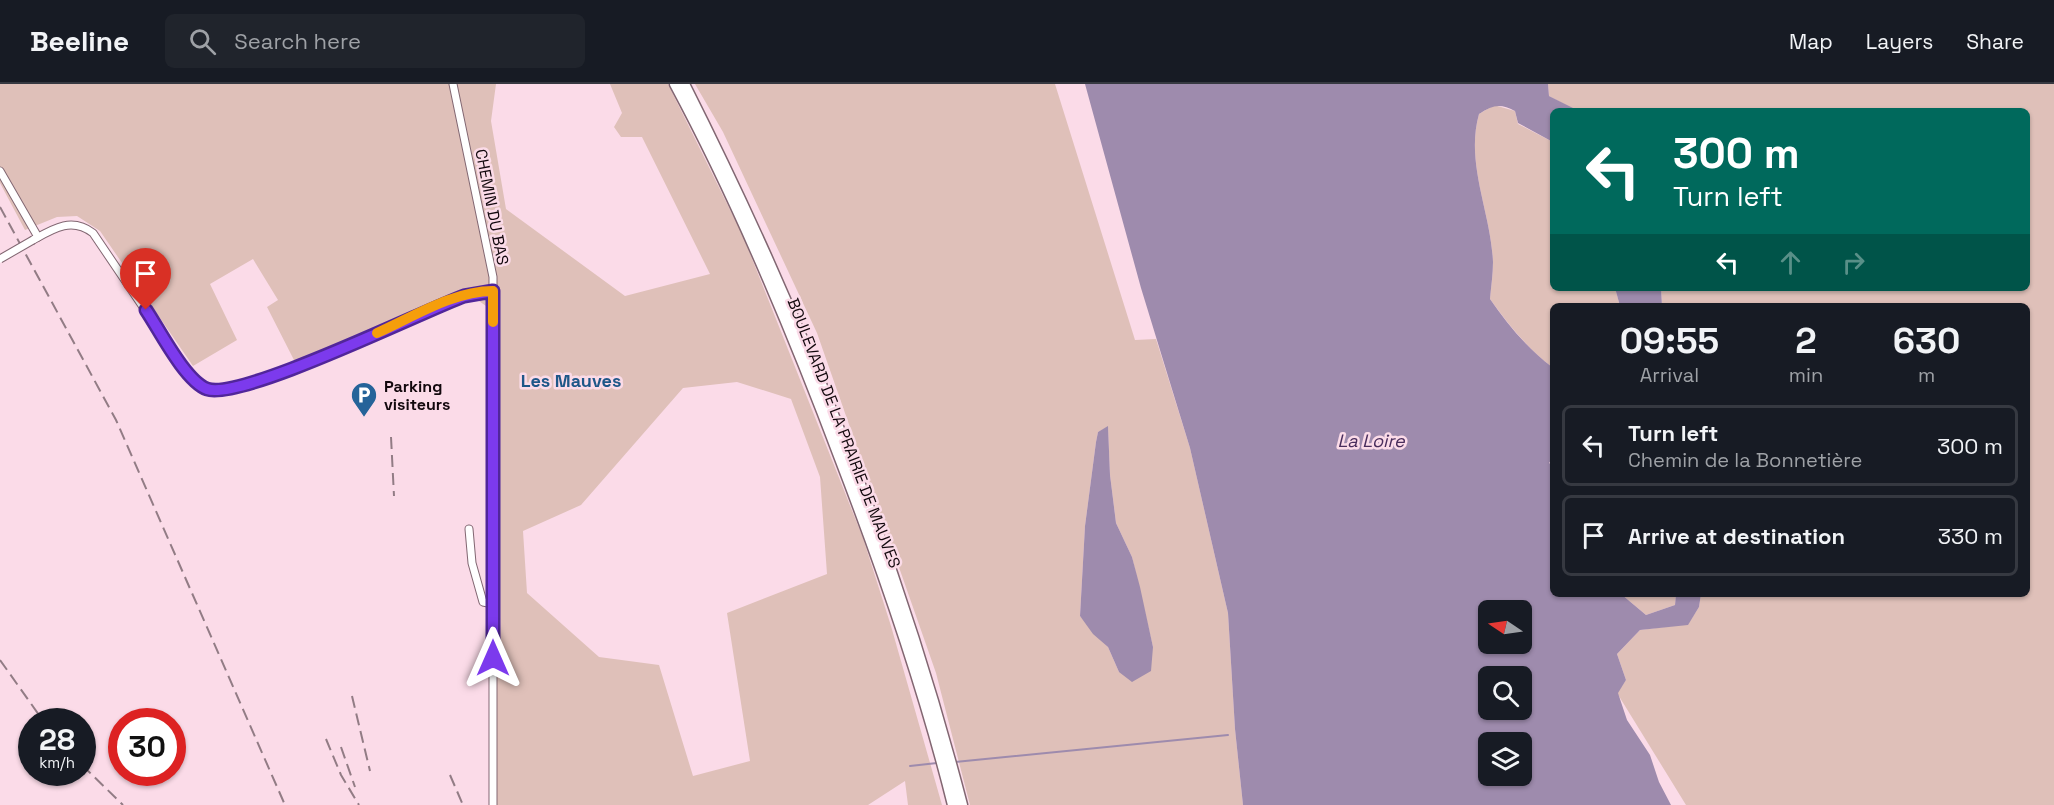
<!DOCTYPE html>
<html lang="en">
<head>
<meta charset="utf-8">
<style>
	:root { --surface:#171b24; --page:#20242c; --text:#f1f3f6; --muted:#9ea1a6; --line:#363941 }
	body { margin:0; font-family:"Space Grotesk",sans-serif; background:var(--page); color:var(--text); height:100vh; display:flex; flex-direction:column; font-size:22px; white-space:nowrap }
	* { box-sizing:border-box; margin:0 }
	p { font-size:20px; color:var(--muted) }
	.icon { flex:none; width:33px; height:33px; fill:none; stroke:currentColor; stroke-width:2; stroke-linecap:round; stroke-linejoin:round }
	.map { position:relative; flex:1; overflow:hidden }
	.drawer { position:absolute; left:1550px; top:219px; width:480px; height:294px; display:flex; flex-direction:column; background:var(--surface); border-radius:9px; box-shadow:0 2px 4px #0004 }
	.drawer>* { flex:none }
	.banner { position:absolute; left:1550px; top:24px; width:480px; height:183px; border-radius:9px; box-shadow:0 2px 4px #0004; background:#00695c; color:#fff; overflow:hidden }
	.needle { width:39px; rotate:283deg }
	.tools { position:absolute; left:1478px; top:516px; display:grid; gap:12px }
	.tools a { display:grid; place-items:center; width:54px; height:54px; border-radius:9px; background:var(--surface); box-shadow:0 2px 4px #0004; font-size:30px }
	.speed { position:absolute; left:18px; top:624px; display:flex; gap:12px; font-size:30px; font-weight:700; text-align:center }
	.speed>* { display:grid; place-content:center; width:78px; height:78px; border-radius:50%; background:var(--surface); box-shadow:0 2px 4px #0004; line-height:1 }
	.speed small { font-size:15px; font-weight:400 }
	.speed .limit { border:9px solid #d22; background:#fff; color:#111 }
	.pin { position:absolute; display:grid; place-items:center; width:51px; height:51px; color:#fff; margin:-62px -26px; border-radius:50% 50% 50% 0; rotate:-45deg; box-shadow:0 0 6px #0007 }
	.pin .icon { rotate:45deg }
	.me { position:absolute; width:66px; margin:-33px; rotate:0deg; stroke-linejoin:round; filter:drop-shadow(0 0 4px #0008) }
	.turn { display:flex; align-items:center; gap:21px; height:126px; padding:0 24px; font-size:27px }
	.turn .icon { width:78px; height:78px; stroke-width:2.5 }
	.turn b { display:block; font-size:42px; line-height:51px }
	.lanes { display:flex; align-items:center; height:57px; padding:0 24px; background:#0003; justify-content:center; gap:30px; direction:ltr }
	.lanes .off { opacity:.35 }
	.eta { display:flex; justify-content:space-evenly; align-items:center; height:102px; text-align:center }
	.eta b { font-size:36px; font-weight:700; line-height:42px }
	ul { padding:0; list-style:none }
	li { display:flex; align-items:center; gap:18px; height:81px; margin:0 12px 9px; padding:0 12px; border:3px solid var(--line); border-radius:9px }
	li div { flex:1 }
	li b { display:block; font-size:22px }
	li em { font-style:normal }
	header { display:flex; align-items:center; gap:36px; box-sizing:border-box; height:84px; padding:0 30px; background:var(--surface); border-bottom:2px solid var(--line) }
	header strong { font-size:28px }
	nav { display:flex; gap:33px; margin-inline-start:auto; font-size:21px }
	.search { width:420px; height:54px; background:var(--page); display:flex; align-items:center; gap:15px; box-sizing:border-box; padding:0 21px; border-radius:9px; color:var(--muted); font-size:22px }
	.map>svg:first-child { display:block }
</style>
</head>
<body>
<header>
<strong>Beeline</strong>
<div class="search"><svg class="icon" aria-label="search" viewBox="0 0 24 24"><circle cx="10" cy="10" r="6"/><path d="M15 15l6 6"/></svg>Search here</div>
<nav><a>Map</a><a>Layers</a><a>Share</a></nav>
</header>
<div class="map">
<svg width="2054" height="721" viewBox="0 0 2054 721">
	<rect width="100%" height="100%" fill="#fbdbe8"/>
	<!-- green -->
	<g fill="#dfc0b9" fill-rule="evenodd">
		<path d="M0 0H496L491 37 506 125 625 212 710 190 642 53H621L614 43 622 29 610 0H668L743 152 863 454 891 542 942 721H908L905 697 868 721H489L490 259 486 222 479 217 468 216 376 256 369 248 295 278 267 223 278 216 253 175 210 200 237 256 193 282 100 147 77 132 57 133 25 146 0 99ZM737 298 791 315 820 393 827 490 727 529 750 677 693 692 659 581 599 573 527 509 523 447 581 421 683 304Z"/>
		<path d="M695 0H1055L1135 256 1156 255 1190 364 1228 529 1235 645 1243 721H970L936 589 817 249 723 48ZM1108 343 1110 391 1116 439 1132 473 1153 563 1119 588 1108 563 1080 532 1085 442 1096 358 1098 348Z"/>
		<path d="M1548 0H2054V721H1686L1617 609 1626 596 1617 570 1640 546 1688 540 1699 523 1701 510H2026V222H1662L1661 204H2026V27H1577L1549 12Z"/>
		<path d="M1494 21 1515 27 1518 40 1551 57 1552 204H1615L1620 222H1552V283C1528 265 1508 240 1490 215 1491 203 1493 190 1493 178 1491 128 1465 79 1479 30Z"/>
		<path d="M1621 510H1676L1675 521 1646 531Z"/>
	</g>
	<!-- water -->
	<g fill="#9e8bad" fill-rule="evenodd">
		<path d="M1085 0H1548L1549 12 1575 25 1577 27H1552V61L1551 57 1518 39 1515 27C1500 19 1493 21 1479 30 1465 79 1491 128 1493 178 1493 190 1491 203 1490 215 1507 240 1528 265 1552 283V375L1549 379 1552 381V510H1621L1646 531 1675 521 1676 510H1701L1699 523 1688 541 1640 546 1617 570 1626 596 1618 609 1627 636 1650 671 1659 698 1671 721H1243L1235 645 1228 529 1190 364 1141 204ZM1488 526H1521V560H1488ZM1488 592H1521V626H1488ZM1488 658H1521V692H1488Z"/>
		<path d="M1615 204H1661L1662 222H1620Z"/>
		<path d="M1108 342 1110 391 1116 439 1132 473 1140 503 1153 563 1151 587 1132 598 1119 588 1108 563 1093 550 1080 532 1085 442 1096 358 1098 348Z"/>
	</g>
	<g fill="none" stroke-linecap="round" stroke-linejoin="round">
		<!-- stream -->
		<g stroke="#9e8bad" stroke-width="2">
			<path d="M955 678 1228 651"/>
			<path d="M910 682 937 679"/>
		</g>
		<!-- street casing -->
		<g stroke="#826772" stroke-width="9">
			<g id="street">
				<path d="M453 0 493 193V721"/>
				<path d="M0 87 38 153"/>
				<path d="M33 156C54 144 72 133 93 149L189 291 207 305H228L319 275 463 212 493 208"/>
				<path d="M469 445 472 479 483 518 493 520"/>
			</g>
		</g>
		<!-- primary casing -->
		<g stroke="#826772" stroke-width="13">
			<g id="primary">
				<path d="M675 0C740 121 793 249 841 377 884 489 924 604 953 721"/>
				<path d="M684 0C800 230 897 471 962 721"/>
			</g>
		</g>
		<!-- street -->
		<use href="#street" stroke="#fff" stroke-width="7"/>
		<!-- primary -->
		<use href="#primary" stroke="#fff" stroke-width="10"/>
		<!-- rail -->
		<g stroke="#927c85" stroke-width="2" stroke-dasharray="12 6" stroke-linecap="butt">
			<path d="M0 123 116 336 285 721"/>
			<path d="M391 353 394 412"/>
			<path d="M0 576 44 638"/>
			<path d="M352 612 370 687"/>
			<path d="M326 655 341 691 359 721"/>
			<path d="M341 663 355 703"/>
			<path d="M82 681 123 721"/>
			<path d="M450 691 463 721"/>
		</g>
		<!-- street-bridge casing -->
		<g stroke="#826772" stroke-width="9" stroke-linecap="butt">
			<path id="street-bridge" d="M0 175 33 156"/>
		</g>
		<!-- street-bridge -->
		<use href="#street-bridge" stroke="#fff" stroke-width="7"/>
	</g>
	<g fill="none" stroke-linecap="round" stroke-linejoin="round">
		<!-- route casing -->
		<g stroke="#51269a" stroke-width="15">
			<path id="route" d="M146 226C159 245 185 297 207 305 240 317 421 228 464 212L493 207V574"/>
		</g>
		<!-- route -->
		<use href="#route" stroke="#7c3aed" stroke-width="10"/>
		<!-- slow -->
		<path stroke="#f59e0b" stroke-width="10" d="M377 249C413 233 453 207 493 207V238"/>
	</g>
	<!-- icons -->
	<defs>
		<g id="parking-pin" transform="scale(1.35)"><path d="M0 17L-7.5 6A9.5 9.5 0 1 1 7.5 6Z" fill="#256399" stroke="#fbdbe8"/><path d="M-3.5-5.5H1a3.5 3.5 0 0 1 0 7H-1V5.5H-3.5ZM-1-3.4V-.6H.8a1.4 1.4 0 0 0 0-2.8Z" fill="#fff"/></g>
	</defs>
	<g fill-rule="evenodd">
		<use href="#parking-pin" x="364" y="311"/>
	</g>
	<g text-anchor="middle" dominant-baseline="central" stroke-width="5" stroke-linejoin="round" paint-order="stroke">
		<!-- street labels -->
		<g font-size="16" fill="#12080d" stroke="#fbdbe8">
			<text transform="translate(492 123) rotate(79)">CHEMIN DU BAS</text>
			<text transform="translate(844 349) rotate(69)">BOULEVARD DE LA PRAIRIE DE MAUVES</text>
		</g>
		<!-- poi labels -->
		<g font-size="16" font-weight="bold" fill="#12080d" stroke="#fbdbe8" text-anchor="start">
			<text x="384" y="302">Parking<tspan x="384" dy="18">visiteurs</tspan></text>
		</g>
		<!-- neighbourhood labels -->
		<g font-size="18" font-weight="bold" fill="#1e5788" stroke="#fbdbe8">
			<text x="571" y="296">Les Mauves</text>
		</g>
		<!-- water labels -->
		<g font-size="18" font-style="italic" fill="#492d5c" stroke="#fbdbe8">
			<text x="1371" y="356">La Loire</text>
		</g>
	</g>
</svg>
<div class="tools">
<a><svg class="needle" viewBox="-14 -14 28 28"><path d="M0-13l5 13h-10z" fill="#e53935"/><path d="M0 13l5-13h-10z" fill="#9ea1a6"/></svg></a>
<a><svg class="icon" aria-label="search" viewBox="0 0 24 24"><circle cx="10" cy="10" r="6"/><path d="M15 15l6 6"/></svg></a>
<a><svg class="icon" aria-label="layers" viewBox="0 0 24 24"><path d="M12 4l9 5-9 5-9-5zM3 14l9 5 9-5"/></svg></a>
</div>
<div class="speed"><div>28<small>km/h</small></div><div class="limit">30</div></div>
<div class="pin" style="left:146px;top:226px;background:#d93025"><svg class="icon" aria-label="arrive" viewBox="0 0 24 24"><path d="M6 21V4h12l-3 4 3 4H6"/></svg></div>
<svg class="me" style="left:493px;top:574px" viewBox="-20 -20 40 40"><path d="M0-17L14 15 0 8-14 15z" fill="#7c3aed" stroke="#fff" stroke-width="4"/></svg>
<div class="banner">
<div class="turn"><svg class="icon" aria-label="left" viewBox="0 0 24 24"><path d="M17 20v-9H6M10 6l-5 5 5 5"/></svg><div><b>300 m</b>Turn left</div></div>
<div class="lanes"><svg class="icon" aria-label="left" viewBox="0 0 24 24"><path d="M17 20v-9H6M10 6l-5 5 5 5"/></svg><svg class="icon off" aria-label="ahead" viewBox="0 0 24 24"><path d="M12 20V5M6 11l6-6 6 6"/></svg><svg class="icon off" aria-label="right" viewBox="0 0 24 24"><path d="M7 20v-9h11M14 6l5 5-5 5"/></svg></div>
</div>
<section class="drawer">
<div class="eta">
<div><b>09:55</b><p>Arrival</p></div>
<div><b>2</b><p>min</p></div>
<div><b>630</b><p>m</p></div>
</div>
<ul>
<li><svg class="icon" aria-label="left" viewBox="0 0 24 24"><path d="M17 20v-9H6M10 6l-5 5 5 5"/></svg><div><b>Turn left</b><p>Chemin de la Bonnetière</p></div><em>300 m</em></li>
<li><svg class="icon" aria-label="arrive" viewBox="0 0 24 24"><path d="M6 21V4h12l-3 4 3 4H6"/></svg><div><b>Arrive at destination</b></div><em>330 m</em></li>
</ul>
</section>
</div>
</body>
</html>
